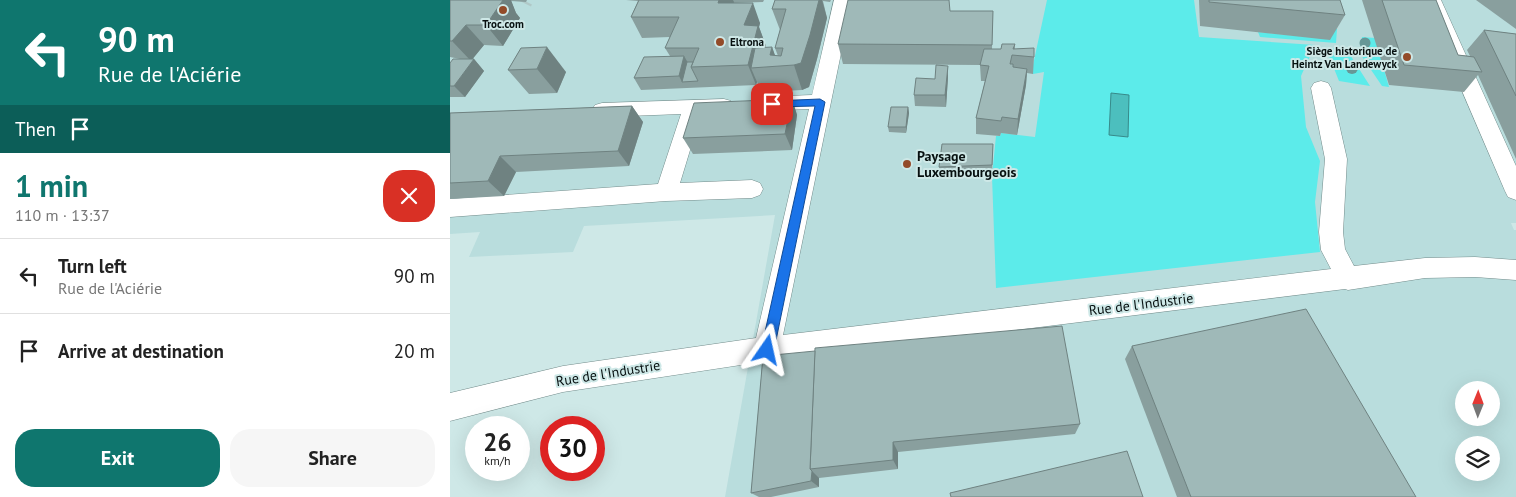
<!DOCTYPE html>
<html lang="en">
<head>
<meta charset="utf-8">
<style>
	:root { --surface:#fff; --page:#f6f6f6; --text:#222; --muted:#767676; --line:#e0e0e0; --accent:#0f766e }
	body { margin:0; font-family:"PT Sans",sans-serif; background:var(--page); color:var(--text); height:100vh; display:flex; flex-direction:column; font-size:19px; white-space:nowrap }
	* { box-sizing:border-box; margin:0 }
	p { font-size:16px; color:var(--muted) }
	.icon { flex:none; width:28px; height:28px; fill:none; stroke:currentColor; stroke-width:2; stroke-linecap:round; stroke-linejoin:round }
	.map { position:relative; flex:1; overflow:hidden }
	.details { display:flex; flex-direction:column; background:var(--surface); width:450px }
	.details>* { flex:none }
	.banner { background:#0f766e; color:#fff; overflow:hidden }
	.needle { width:32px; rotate:1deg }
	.controls { position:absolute; left:1005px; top:381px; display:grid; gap:10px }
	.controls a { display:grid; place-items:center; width:45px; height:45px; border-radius:50%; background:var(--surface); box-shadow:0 5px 20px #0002; font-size:25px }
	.speed { position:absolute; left:15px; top:416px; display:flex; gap:10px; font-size:25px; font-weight:700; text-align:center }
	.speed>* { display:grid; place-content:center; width:65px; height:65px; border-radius:50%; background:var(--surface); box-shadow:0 5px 20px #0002; line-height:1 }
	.speed small { font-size:12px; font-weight:400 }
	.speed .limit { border:8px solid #d22; background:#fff; color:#111 }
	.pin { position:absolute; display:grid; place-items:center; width:42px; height:42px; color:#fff; margin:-21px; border-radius:10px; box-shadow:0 2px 8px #0006 }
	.me { position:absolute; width:55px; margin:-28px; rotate:11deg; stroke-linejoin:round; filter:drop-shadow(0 0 4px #0008) }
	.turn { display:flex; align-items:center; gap:18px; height:105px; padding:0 15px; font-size:22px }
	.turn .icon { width:65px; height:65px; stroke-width:2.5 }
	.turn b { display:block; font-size:35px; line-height:42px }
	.then { display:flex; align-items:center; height:48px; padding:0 15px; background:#0003; gap:10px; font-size:19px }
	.round { display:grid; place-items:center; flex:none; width:52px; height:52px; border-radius:20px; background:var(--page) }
	.head { display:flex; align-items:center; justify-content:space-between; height:85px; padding:0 15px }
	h1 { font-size:30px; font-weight:600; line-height:38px; color:var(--accent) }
	.cta { display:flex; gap:10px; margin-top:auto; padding:10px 15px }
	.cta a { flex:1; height:58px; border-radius:20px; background:var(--accent); color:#fff; font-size:20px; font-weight:600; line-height:58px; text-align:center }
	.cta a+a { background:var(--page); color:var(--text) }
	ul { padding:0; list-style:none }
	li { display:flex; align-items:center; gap:15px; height:75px; padding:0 15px; border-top:1px solid var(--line) }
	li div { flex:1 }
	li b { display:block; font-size:19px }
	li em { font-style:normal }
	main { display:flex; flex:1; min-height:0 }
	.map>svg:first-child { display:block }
</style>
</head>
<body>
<main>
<section class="details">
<div class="banner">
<div class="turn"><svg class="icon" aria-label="left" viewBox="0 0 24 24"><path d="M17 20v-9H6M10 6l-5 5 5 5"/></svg><div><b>90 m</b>Rue de l'Aciérie</div></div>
<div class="then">Then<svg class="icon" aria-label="arrive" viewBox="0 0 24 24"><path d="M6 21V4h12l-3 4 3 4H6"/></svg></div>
</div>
<div class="head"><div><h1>1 min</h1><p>110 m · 13:37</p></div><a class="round" style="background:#d93025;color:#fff"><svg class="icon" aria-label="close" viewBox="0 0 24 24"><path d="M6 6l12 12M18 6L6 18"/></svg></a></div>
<ul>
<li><svg class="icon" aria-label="left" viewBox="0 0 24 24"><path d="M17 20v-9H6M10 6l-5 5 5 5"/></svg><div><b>Turn left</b><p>Rue de l'Aciérie</p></div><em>90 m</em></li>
<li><svg class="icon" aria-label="arrive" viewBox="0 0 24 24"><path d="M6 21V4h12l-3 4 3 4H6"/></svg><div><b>Arrive at destination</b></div><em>20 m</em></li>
</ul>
<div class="cta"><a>Exit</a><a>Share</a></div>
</section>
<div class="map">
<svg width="1066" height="497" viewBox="0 0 1066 497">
	<rect width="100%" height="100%" fill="#cee8e7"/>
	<!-- built -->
	<path fill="#b9dddd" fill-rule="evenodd" d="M0 0H1066V223H1061L1064 230H1066V497H275L325 215 134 226 123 252 19 257 30 232 0 234ZM1014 390H1041V418H1014ZM1014 445H1041V472H1014Z"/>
	<!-- green -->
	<g fill="#5cebea">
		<path d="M597 0H744L749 37 865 45 851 76 856 127 870 161 865 202 870 252 546 288 542 176 546 136H550L551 133 585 137 594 72 583 74V65Z"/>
		<path d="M877 27 887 29 886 43 810 37 808 32 879 39Z"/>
		<path d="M912 37 925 38 939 87 932 86 911 55Z"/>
		<path d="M880 48 897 50 920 86 889 81 879 56Z"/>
	</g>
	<!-- water -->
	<path fill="#4cbfbe" stroke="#378a8a" d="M661 93 679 95 678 137 659 135Z"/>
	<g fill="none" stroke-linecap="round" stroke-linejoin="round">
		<!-- minor-tunnel -->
		<path stroke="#b0c8c7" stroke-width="20" stroke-dasharray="20 10" stroke-linecap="butt" d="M72 2 73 0"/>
		<!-- minor casing -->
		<g stroke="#738c8b" stroke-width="1">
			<g id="minor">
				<path d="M384 0H402L333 335 881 269 871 250 869 232 875 159 861 88 864 83 871 81 878 83 881 88 897 159 893 232 895 249 904 266 975 258 1025 257 1066 260V280L1025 277 975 278 898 290 895 289 317 361 113 392 0 421V393L113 366 306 338 359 109 312 111 305 109 302 104 305 99 312 97 362 95Z"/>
				<path d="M973 0H991L1066 166V200L1058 197 1055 191Z"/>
				<path d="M274 99 281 101 284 106 281 111 251 114 230 183 302 180 310 183 313 189 310 195 302 198 216 201 0 217V199L208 184 231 114 152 117 145 115 142 110 145 105 152 103Z"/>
			</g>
		</g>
		<!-- minor -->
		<use href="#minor" fill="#fff" fill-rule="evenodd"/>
	</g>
	<!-- trees -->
	<g fill="#679797">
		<circle cx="915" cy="43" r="5.5"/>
		<circle cx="902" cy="68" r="6"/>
	</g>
	<!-- wall -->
	<g fill="#899f9e">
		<path d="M0 0H77L76 2 61 1 66 13 70 18 53 46 34 45 22 59H24L34 71 15 97H0V63L10 59 0 57Z"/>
		<path d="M176 0H314L313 2 284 3 310 23 309 27 316 46 315 48 322 47 325 56H328L325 48 330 30 322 9 325 0H381L380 2 373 1 377 18 367 59 359 87 352 90 311 92 307 82 306 85 191 90 184 78 220 56 215 48 220 37 192 38 181 17 188 1Z"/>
		<path d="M749 0H890L895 15 880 40 750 26Z"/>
		<path d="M912 0H986L1008 55 1020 56 1017 50 1034 30 1066 34V159L1028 75 1014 92 939 85Z"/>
		<path d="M1026 0H1066V29Z"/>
		<path d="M500 11H543L542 49H551L565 44V49L584 57 583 74 577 73 576 85 567 135 551 133 550 136 526 134V118L535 81H531L530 65 393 64 388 44Z"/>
		<path d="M71 48 116 72 107 93 79 94 58 70Z"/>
		<path d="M498 66V77L496 107 465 106 464 95 485 79Z"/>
		<path d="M342 99 347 115 342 150 243 154 233 138Z"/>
		<path d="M182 106 193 122 179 166 66 172 54 196 0 199V113Z"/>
		<path d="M458 107 459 113 456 133 439 132 438 127Z"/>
		<path d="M543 144 542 176 490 177 489 167Z"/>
		<path d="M682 346 966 497H727L675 359Z"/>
		<path d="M313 356 630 424 625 434 448 452V469L369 478V487L321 497H309L301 493Z"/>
	</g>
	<!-- shaded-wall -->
	<g fill="#6f8281">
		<path d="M53 0H61L66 13 70 18 53 46 36 25Z"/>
		<path d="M269 0H283L284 2 277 23 268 3Z"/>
		<path d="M369 0H372L377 18 367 59 359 87 352 90 344 65Z"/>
		<path d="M303 3 310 23 309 27 316 46 310 67 301 68 307 82 306 85 298 65 294 25Z"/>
		<path d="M16 25 34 45 21 61 2 41Z"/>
		<path d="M97 47 116 72 107 93 87 69Z"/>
		<path d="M322 47 329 66 320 55Z"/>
		<path d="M234 56 241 68 232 82 229 76Z"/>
		<path d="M24 59 34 71 15 97 4 86Z"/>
		<path d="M498 66V77L496 107 495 95Z"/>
		<path d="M577 69 576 85 567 135 568 119Z"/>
		<path d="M342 99 347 115 342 150 335 134Z"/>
		<path d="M182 106 193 122 179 166 168 151Z"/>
		<path d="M458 107 459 113 456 133V127Z"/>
		<path d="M50 156 66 172 54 196 38 181Z"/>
		<path d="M443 442 448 452V469L443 460Z"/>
		<path d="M362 471 369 478V487L361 481Z"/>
	</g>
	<!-- building -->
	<g fill="#9fb9b8" stroke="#6f8281">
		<path d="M0 0H53L36 25H16L2 41H0Z"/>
		<path d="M189 0H269L268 3H303L294 25 308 26 298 65 241 67 249 48H215L229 17H181Z"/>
		<path d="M325 0H369L360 35 351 63 344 65 301 68 305 48 322 47 320 55 331 56 333 48H325L336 9H322Z"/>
		<path d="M398 0H499L500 11H543L542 45 388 44Z"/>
		<path d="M759 0H890L895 15 759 2Z"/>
		<path d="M932 0H986L1008 55 1024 57 1032 72 954 65Z"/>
		<path d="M1034 30 1066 34V96Z"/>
		<path d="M552 44H565L563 49 584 48V57L562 55 560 64H563V67L577 69 568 119 552 117 551 121 526 118 539 66 530 65 534 49H551Z"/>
		<path d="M97 47 87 69 58 70 71 48Z"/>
		<path d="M234 56 229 76 184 78 194 57Z"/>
		<path d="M3 59H24L4 86H0V63Z"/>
		<path d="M237 62H243L241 67 248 81 232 82Z"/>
		<path d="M486 65 498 66 495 95H464L466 78 485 79Z"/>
		<path d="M342 99 335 134 233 138 244 103Z"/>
		<path d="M182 106 168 151 50 156 38 181 0 183V113Z"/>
		<path d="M441 107H458L456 127H438Z"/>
		<path d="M492 144H543L542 165 489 167Z"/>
		<path d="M856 309 966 497H741L682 346Z"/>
		<path d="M612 326 630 424 443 442V460L360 469 365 348Z"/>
		<path d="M365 351 360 469 362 471 361 481 301 493 313 356Z"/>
		<path d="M677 451 693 497H501L500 493Z"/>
	</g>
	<!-- route -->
	<path fill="#1a73e8" stroke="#114b97" d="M370 99 375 102 324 350 322 354 317 355 313 354 311 350 365 106 322 107 318 104 322 101Z"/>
	<!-- markers -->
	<g fill="#934b29" stroke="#cee8e7" stroke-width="2">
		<circle cx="53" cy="10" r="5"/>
		<circle cx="270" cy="42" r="5"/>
		<circle cx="957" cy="57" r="5"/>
		<circle cx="457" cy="164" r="5"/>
	</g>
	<g text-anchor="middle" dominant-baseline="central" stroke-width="4" stroke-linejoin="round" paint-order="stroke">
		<!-- far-poi labels -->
		<g font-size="11" font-weight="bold" fill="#071010" stroke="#cee8e7">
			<text x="53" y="24">Troc.com</text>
			<text x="280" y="42" text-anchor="start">Eltrona</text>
			<text x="947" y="51" text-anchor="end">Siège historique de<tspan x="947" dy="13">Heintz Van Landewyck</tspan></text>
		</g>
		<!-- poi labels -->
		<g font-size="14" font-weight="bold" fill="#071010" stroke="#cee8e7" text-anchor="start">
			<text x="467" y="156">Paysage<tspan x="467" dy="16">Luxembourgeois</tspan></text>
		</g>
		<!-- street labels -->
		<g font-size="14" fill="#071010" stroke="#cee8e7">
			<text transform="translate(691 304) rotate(-7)">Rue de l'Industrie</text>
			<text transform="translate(158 373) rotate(-9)">Rue de l'Industrie</text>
		</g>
	</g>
</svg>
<div class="controls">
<a><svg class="needle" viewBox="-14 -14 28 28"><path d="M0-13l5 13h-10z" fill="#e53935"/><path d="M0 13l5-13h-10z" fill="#767676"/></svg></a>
<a><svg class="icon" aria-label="layers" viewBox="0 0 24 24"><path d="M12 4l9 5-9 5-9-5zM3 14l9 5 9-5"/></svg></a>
</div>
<div class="speed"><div>26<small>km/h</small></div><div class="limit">30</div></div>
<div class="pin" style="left:322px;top:104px;background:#d93025"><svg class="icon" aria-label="arrive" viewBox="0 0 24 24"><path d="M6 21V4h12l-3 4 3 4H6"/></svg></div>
<svg class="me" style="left:317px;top:350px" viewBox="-20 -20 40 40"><path d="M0-17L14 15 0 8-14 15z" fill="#1a73e8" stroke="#fff" stroke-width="4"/></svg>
</div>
</main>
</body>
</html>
